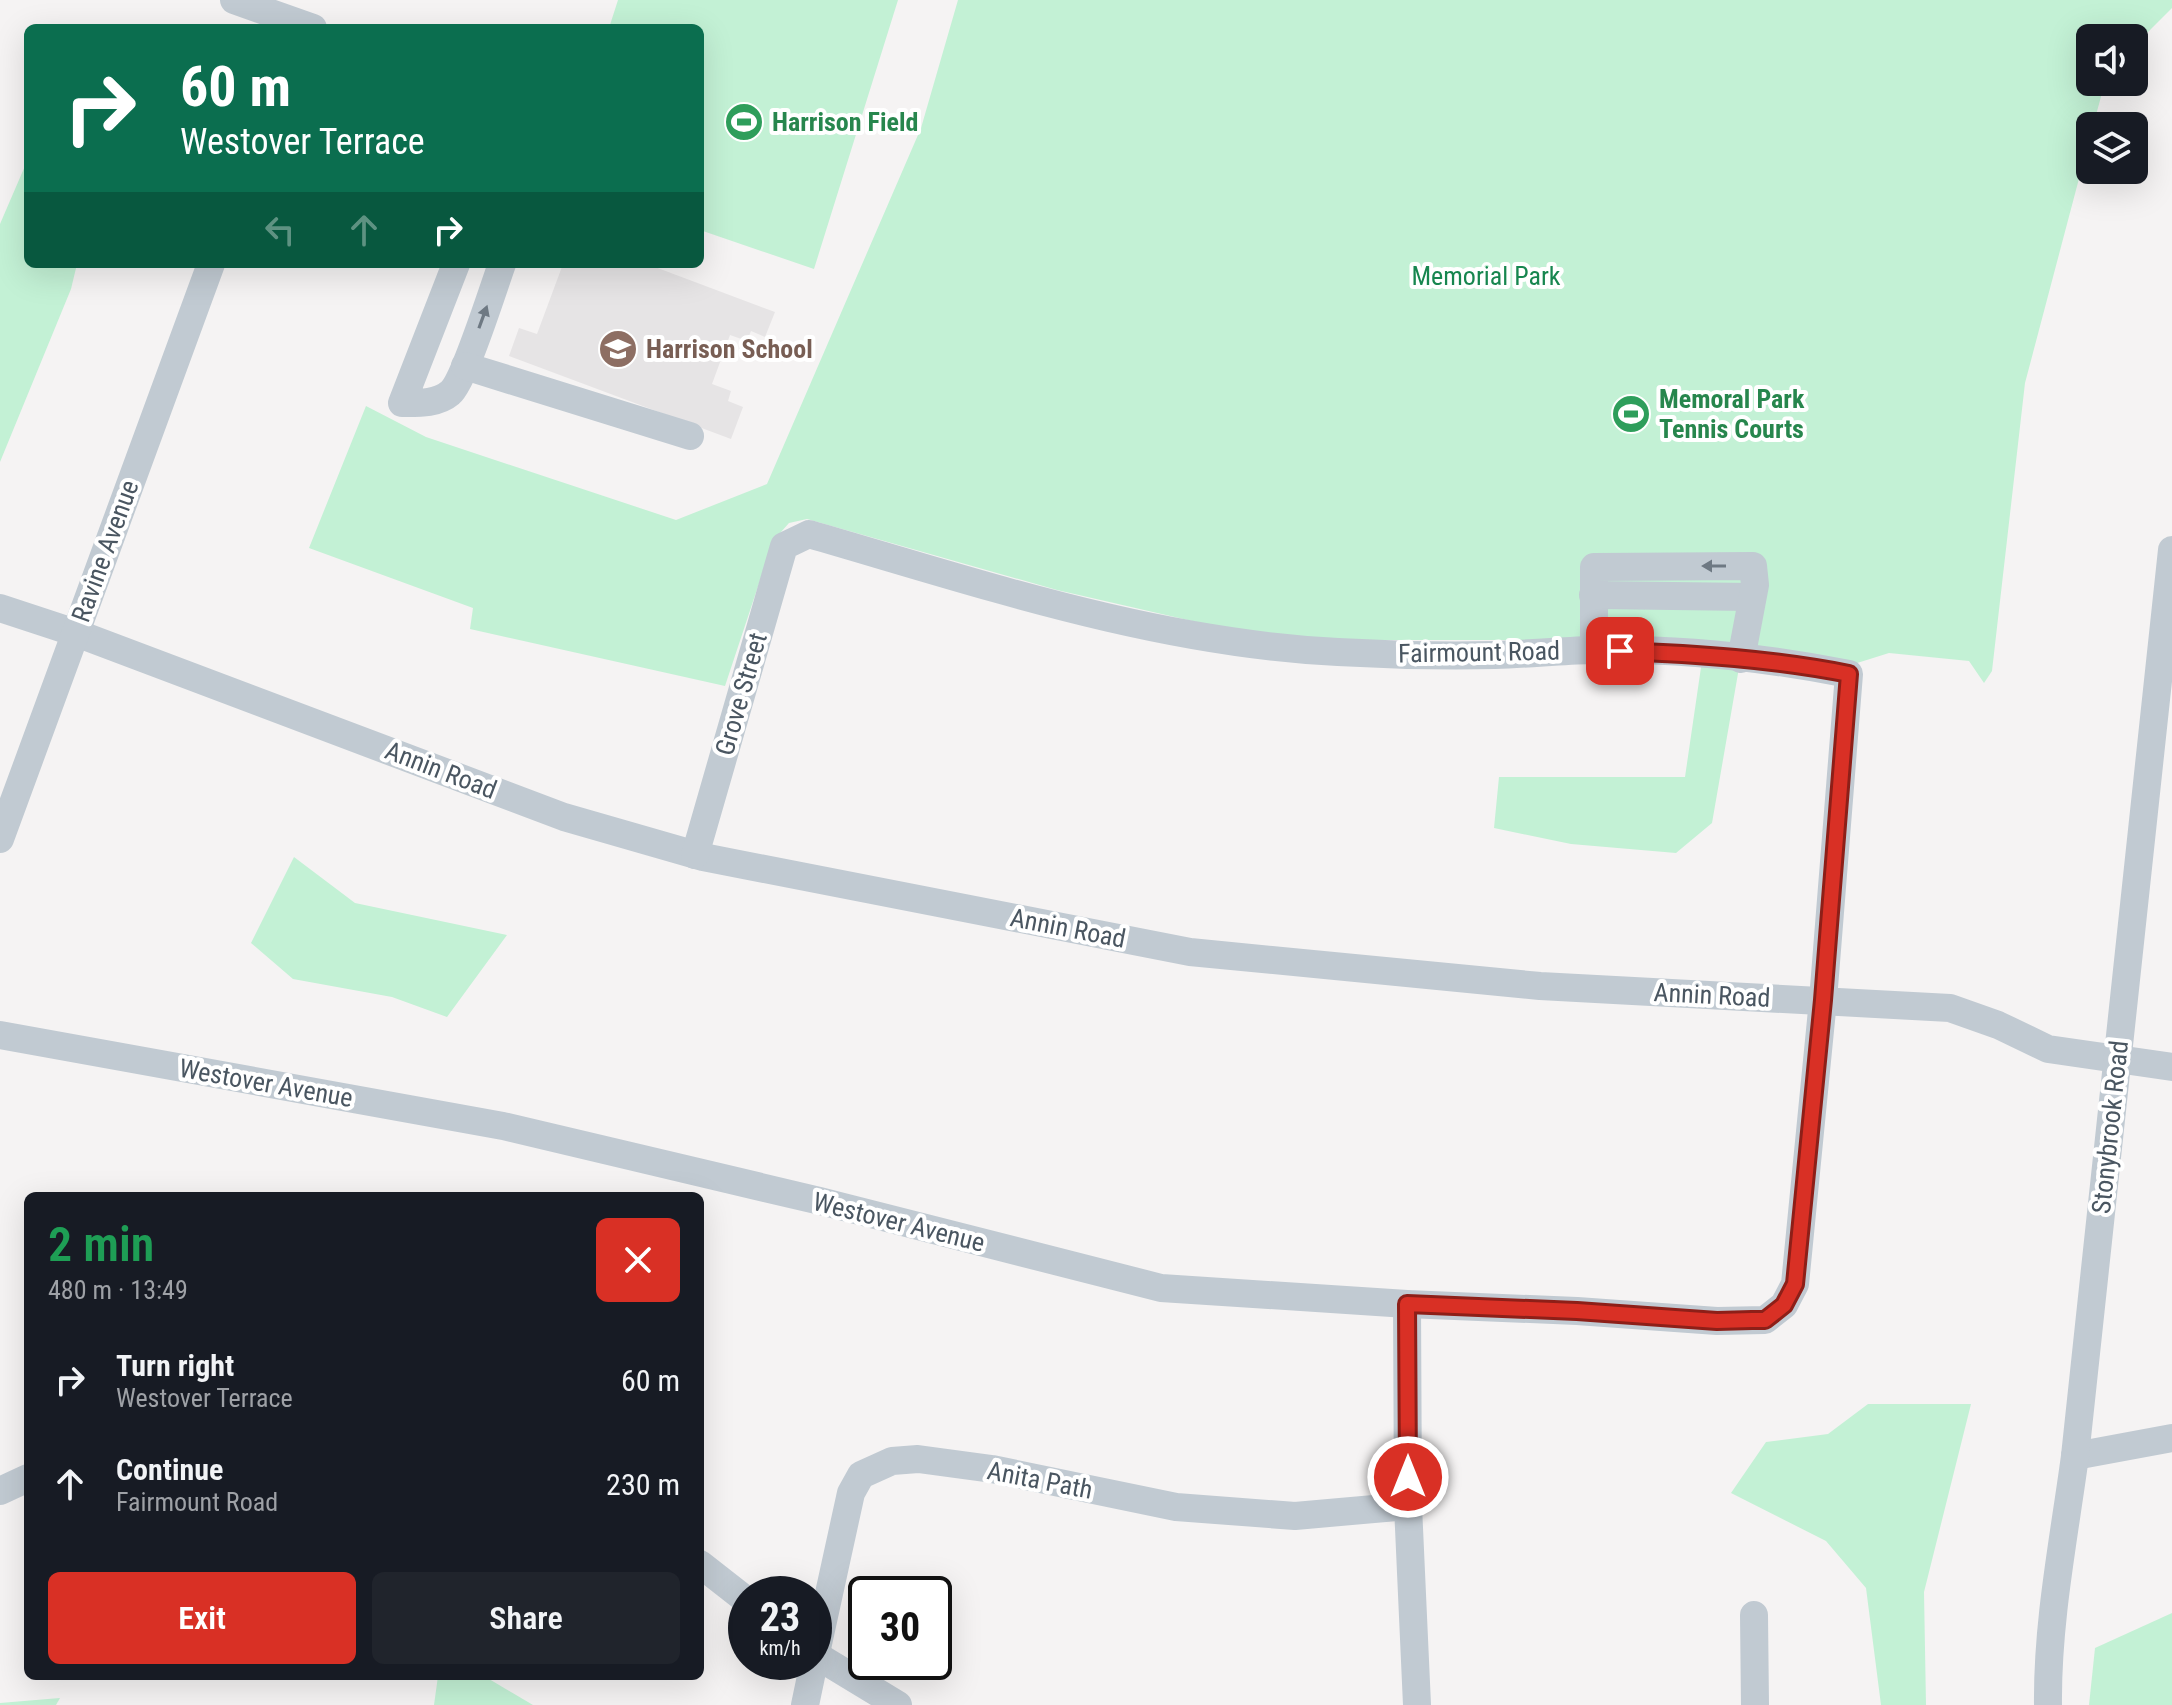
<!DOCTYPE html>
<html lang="en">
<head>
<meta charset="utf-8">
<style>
	:root { --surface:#171b24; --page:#20242c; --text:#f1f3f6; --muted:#9ea1a6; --accent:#d93025 }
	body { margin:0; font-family:"Roboto Condensed",sans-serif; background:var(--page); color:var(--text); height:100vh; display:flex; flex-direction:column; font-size:30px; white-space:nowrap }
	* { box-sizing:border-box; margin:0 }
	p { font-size:26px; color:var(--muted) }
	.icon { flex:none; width:44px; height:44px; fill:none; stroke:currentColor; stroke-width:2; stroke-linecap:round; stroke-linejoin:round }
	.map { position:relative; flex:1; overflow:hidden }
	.details { position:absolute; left:24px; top:1192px; width:680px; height:488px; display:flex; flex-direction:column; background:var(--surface); border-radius:12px; box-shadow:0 8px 32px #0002 }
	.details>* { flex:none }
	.banner { position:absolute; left:24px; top:24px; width:680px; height:244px; border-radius:12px; box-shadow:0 8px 32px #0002; background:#0b6e4f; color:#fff; overflow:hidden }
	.controls { position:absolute; left:2076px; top:24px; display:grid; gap:16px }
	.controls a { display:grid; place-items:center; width:72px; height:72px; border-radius:12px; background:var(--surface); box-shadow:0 8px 32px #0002; font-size:40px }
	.speed { position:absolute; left:728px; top:1576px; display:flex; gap:16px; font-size:40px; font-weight:700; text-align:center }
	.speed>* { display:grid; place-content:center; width:104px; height:104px; border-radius:50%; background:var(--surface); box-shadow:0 8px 32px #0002; line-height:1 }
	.speed small { font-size:20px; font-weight:400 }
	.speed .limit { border:4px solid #111; border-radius:12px; background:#fff; color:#111 }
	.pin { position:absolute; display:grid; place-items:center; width:68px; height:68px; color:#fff; margin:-34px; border-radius:16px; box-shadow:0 4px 12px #0006 }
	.me { position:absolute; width:88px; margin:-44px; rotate:0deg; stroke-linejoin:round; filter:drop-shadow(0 0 6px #0008) }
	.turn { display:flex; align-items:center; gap:28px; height:168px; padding:0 24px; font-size:36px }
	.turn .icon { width:104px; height:104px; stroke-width:2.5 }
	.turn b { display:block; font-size:56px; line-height:68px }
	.lanes { display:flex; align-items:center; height:76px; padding:0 24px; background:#0003; justify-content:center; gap:40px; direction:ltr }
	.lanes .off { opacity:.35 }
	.round { display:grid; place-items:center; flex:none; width:84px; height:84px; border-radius:12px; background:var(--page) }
	.headline { display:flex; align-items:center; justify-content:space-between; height:136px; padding:0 24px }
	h1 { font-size:48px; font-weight:600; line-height:60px; color:#1e9e55 }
	.primary-button { display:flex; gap:16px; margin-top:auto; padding:16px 24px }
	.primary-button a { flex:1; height:92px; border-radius:12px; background:var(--accent); color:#fff; font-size:32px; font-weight:600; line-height:92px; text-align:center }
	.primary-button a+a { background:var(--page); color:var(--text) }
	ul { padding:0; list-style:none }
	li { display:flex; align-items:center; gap:24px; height:104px; padding:0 24px }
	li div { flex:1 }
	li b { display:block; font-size:30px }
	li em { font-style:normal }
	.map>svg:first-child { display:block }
</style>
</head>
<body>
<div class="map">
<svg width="2172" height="1705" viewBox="0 0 2172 1705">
	<rect width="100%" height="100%" fill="#f5f3f3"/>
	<!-- education -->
	<path fill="#e6e4e5" d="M563 264H647L775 312 765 337 751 331 747 341 730 335 712 384 731 391 728 401 743 407 731 439 509 356 519 328 537 334Z"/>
	<!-- green -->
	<g fill="#c3f1d5">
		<path d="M618 0H898L814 269 700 230V28H609Z"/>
		<path d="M958 0H2172V8L2134 46V38H2090V82H2105L2093 126H2090V137L2025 383 1992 671 1984 683 1969 661 1889 653 1854 664 1740 662 1712 823 1676 853 1571 844 1494 828 1499 777H1685L1705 640H1329L1227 629 1057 590 807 519 789 523 773 541 725 686 470 629 473 608 309 548 366 406 426 437 676 520 767 484 921 128Z"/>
		<path d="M28 159V264H77L71 289 0 462V224Z"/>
		<path d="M294 857 355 903 507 935 447 1017 392 997 293 979 251 943Z"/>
		<path d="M1868 1404H1971L1924 1592 1926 1705H1881L1866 1588 1826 1541 1731 1493 1766 1442 1828 1434Z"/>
		<path d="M2172 1613V1705H2089L2095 1648Z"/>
		<path d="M438 1676H484L533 1705H434Z"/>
		<path d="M60 1698 56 1705H0V1703Z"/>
	</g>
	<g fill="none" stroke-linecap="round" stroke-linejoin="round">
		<!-- minor -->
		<g stroke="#c1cad2" stroke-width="28">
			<path d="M234 0 313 28"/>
			<path d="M456 264 402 403C418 403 437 404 450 393 464 382 494 286 502 264"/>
			<path d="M465 366 690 436"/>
			<path d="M1593 595 1752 597"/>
			<path d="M0 608 76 633 564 817 703 857 1190 952 1540 986 1950 1008 1998 1025 2048 1049 2172 1067"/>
			<path d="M1594 650V567L1753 566 1755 585 1741 659"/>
			<path d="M0 839 211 264"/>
			<path d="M0 1035 503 1126 820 1201 1161 1288 1407 1304 1577 1311 1717 1321 1765 1320 1784 1305 1795 1284 1823 1000 1849 674C1767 658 1675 648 1591 650 1559 651 1527 654 1495 655 1443 656 1390 655 1338 652 1156 643 982 584 809 534L784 546 695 855"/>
			<path d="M1407 1304 1408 1506 1417 1705"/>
			<path d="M2075 1456 2172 1438"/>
			<path d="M0 1491 28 1478"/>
			<path d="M700 1564 746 1600"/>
			<path d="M1754 1615 1755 1705"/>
			<path d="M814 1654 898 1705"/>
			<path d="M814 1662 851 1493 861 1475 892 1461 918 1459 992 1469 1176 1507 1295 1516 1408 1506"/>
			<path d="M805 1705 814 1662"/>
			<path d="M2048 1705C2047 1622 2064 1538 2075 1456L2172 550"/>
		</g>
	</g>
	<!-- one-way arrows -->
	<defs><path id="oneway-solid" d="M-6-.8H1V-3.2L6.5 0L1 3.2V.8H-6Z" transform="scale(2)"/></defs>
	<g fill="#6e7983">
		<use href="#oneway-solid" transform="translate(483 317) rotate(-70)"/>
		<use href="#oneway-solid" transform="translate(1714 566) rotate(180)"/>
	</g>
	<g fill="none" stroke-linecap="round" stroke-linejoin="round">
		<!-- route casing -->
		<g stroke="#8d1f18" stroke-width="20">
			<path id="route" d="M1408 1477 1407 1304 1577 1311 1717 1321 1752 1320H1765L1784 1305 1795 1284 1823 1000 1849 674C1773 659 1697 654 1620 651"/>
		</g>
		<!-- route -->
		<use href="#route" stroke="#d93025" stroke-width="14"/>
	</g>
	<!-- icons -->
	<defs>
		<g id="stadium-disc" transform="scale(2)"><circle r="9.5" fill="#2e9e5b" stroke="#fff"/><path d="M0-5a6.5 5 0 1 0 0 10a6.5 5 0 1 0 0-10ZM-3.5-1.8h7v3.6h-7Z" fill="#fff"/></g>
		<g id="school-disc" transform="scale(2)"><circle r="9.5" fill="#8d6e63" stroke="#fff"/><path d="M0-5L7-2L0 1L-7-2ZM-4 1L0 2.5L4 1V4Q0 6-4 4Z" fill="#fff"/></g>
	</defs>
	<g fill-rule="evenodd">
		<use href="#stadium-disc" x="744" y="122"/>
		<use href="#school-disc" x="618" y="349"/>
		<use href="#stadium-disc" x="1631" y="414"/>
	</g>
	<g text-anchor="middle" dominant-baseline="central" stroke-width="8" stroke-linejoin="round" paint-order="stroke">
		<!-- leisure labels -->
		<g font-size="26" font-weight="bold" fill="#27864d" stroke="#fff" text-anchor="start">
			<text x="772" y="122">Harrison Field</text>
			<text x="1659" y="399">Memoral Park<tspan x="1659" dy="30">Tennis Courts</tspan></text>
		</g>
		<!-- park labels -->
		<g font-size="26" fill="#17864f" stroke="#fff">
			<text x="1486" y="276">Memorial Park</text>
		</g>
		<!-- education labels -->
		<g font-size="26" font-weight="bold" fill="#785e54" stroke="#fff" text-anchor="start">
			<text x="646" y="349">Harrison School</text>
		</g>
		<!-- street labels -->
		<g font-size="26" fill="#4a5661" stroke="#fff">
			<text transform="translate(105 551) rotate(-70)">Ravine Avenue</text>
			<text transform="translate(1479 652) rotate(-1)">Fairmount Road</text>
			<text transform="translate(741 694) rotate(-74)">Grove Street</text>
			<text transform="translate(441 770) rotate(21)">Annin Road</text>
			<text transform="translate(1068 928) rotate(11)">Annin Road</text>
			<text transform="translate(1712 995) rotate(3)">Annin Road</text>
			<text transform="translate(266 1083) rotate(10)">Westover Avenue</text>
			<text transform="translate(2110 1127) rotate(-84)">Stonybrook Road</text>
			<text transform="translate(899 1222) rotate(14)">Westover Avenue</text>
			<text transform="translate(1040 1480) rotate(11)">Anita Path</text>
		</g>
	</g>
</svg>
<div class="controls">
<a><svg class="icon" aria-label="sound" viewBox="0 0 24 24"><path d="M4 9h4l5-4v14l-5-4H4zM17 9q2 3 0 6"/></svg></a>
<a><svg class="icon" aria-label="layers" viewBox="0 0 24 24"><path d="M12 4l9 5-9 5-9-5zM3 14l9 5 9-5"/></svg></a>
</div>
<div class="speed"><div>23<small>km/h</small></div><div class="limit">30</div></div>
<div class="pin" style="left:1620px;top:651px;background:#d93025"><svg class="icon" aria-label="arrive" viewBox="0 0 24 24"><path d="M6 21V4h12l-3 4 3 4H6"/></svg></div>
<svg class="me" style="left:1408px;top:1477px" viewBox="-20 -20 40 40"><circle r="17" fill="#d93025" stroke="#fff" stroke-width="3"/><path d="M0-11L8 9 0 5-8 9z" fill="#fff"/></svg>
<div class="banner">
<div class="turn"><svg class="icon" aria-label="right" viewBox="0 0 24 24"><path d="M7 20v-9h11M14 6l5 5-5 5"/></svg><div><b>60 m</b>Westover Terrace</div></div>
<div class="lanes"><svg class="icon off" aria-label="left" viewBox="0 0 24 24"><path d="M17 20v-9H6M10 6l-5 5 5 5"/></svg><svg class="icon off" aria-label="ahead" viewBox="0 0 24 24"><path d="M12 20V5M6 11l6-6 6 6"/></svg><svg class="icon" aria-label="right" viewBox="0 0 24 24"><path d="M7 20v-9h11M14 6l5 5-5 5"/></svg></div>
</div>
<section class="details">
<div class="headline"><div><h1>2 min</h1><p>480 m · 13:49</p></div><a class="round" style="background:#d93025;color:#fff"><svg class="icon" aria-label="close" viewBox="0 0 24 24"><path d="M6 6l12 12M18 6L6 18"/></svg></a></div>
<ul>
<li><svg class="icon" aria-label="right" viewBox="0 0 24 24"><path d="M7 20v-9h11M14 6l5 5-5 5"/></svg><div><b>Turn right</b><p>Westover Terrace</p></div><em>60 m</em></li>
<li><svg class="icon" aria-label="ahead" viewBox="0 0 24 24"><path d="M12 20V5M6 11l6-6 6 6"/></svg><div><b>Continue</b><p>Fairmount Road</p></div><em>230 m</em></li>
</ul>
<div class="primary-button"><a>Exit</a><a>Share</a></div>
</section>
</div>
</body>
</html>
